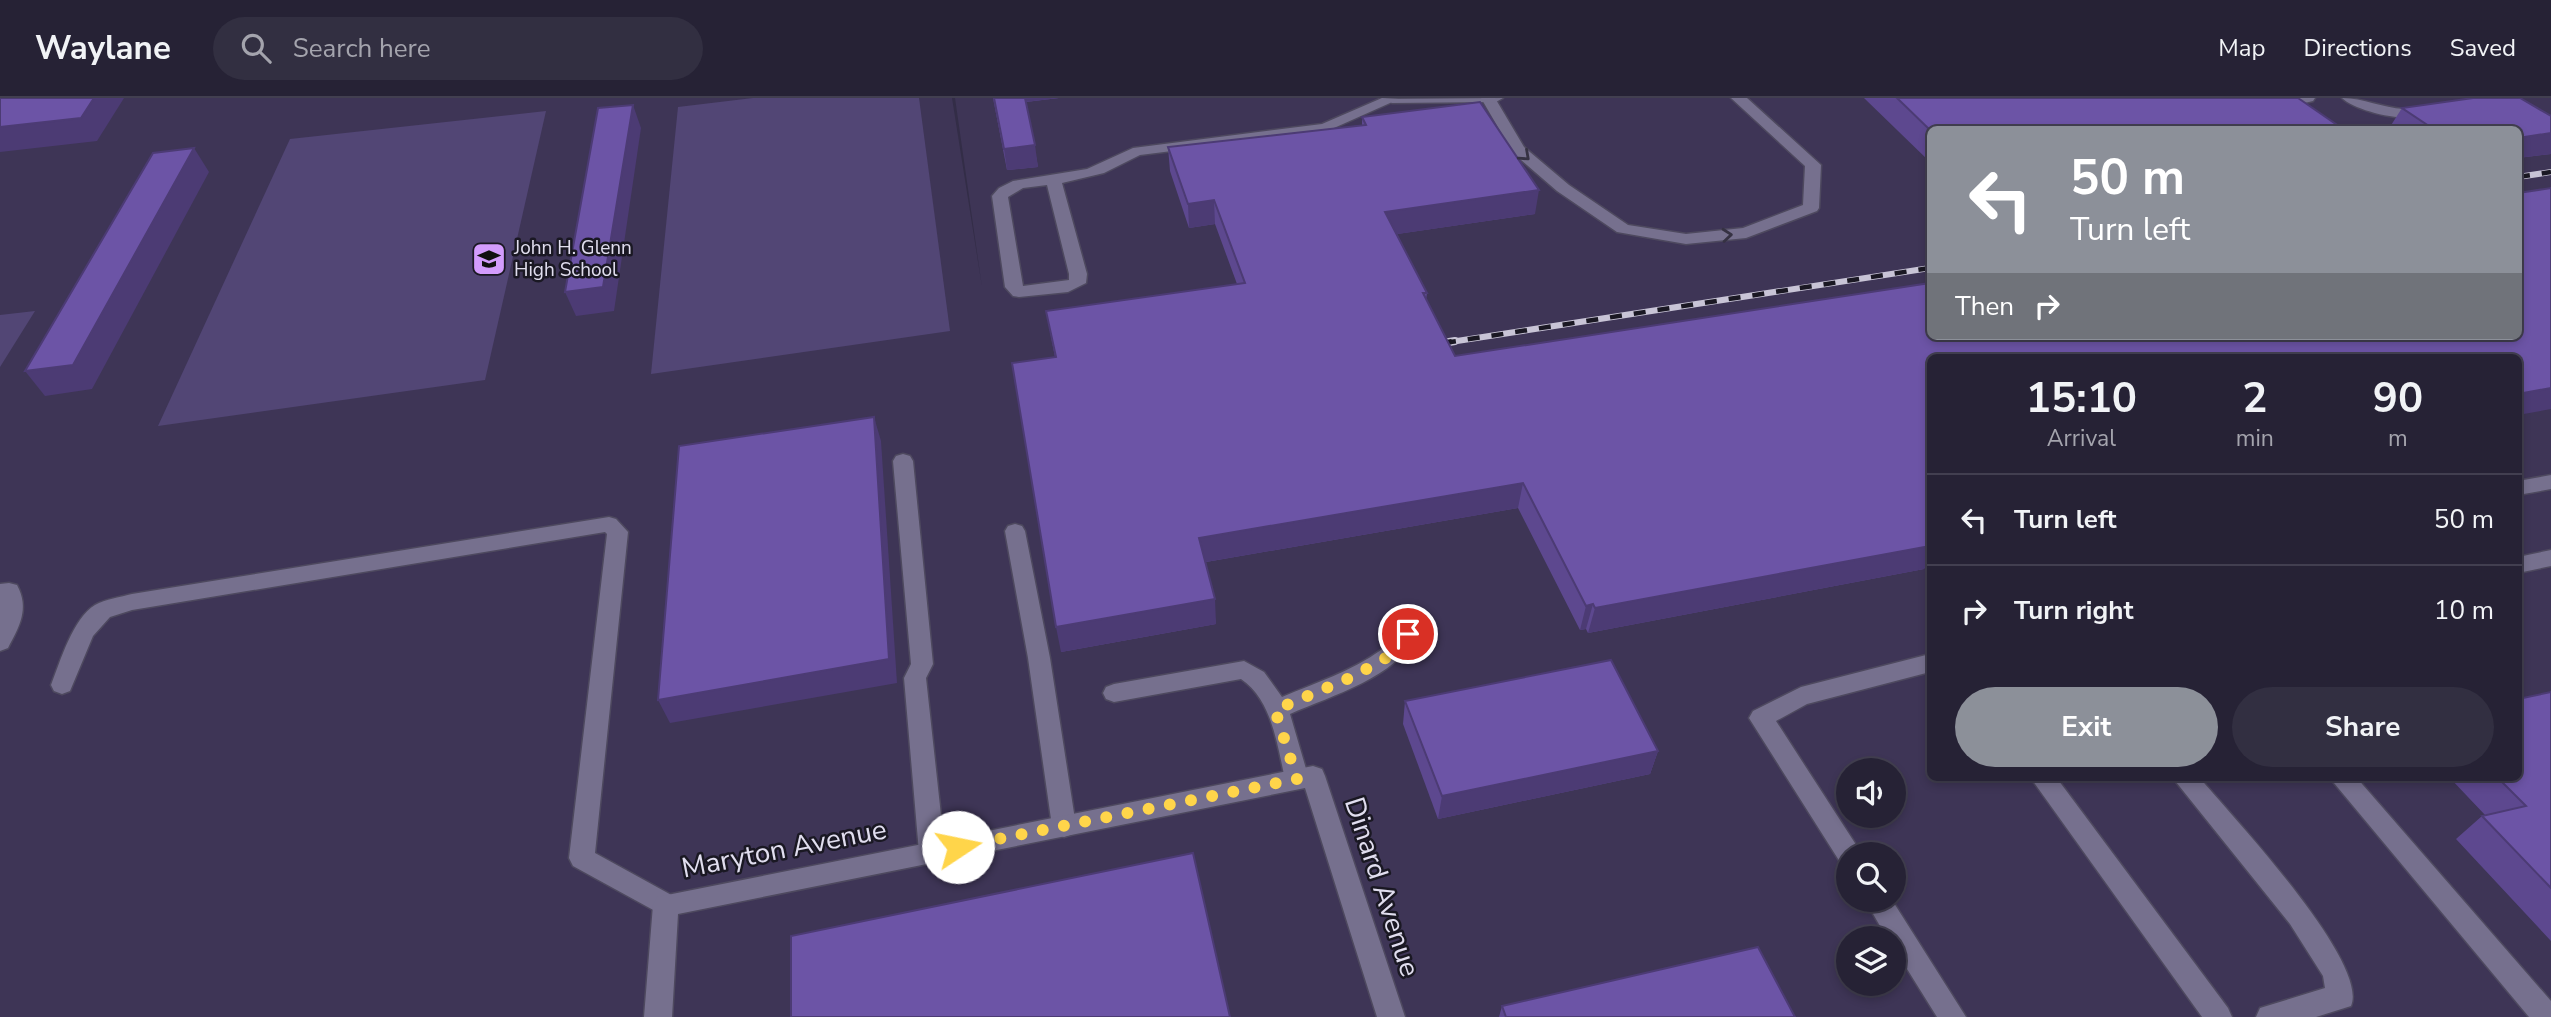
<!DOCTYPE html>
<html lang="en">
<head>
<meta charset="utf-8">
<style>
	:root { --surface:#262235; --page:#322f41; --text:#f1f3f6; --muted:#a4a4ad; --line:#423f50; --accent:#8c9099 }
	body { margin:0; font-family:"Nunito Sans",sans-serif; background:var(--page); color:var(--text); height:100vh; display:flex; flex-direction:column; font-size:26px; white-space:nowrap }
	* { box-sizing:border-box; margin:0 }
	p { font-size:23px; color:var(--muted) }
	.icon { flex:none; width:38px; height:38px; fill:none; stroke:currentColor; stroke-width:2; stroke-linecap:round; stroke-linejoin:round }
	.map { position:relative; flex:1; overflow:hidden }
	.panel { position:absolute; left:1927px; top:256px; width:595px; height:427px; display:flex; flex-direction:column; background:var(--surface); border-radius:10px; box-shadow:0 4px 10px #0003,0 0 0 2px var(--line) }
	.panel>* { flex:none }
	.guide { position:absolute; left:1927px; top:28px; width:595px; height:214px; border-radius:10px; box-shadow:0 4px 10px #0003,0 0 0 2px var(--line); background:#8c9099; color:#fff; overflow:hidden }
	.tools { position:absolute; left:1836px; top:660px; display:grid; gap:14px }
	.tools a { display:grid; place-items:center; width:70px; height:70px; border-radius:50%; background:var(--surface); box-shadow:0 4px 10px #0003,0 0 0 2px var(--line); font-size:35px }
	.pin { position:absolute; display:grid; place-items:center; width:60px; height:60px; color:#fff; margin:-30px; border:4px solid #fff; border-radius:50%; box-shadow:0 2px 7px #0007 }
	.me { position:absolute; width:77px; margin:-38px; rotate:79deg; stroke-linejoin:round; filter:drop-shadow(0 0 5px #0008) }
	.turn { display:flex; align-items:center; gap:24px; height:147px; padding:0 28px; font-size:32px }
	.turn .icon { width:91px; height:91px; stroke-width:2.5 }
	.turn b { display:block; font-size:49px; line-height:60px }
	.then { display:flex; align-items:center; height:66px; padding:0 28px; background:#0003; gap:14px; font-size:26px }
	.eta { display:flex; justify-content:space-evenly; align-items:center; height:119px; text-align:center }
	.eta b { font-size:42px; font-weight:700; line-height:49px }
	.button { display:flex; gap:14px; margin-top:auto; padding:14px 28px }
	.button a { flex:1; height:80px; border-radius:42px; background:var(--accent); color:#fff; font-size:28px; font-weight:700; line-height:80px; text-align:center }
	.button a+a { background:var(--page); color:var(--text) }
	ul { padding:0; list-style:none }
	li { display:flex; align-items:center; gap:21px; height:91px; padding:0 28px; border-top:2px solid var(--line) }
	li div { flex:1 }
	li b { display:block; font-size:26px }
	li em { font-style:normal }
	header { display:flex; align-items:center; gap:42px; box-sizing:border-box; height:98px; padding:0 35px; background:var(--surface); border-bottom:2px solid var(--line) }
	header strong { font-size:33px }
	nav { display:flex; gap:38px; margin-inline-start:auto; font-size:24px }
	.search { width:490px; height:63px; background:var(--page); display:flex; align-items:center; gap:18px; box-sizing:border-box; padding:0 24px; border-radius:38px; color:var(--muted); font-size:26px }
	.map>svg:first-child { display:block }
</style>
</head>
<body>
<header>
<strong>Waylane</strong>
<div class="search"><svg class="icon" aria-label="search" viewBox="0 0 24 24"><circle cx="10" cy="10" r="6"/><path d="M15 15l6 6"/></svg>Search here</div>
<nav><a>Map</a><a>Directions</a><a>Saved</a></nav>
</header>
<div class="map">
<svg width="2551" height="919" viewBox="0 0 2551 919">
	<rect width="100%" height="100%" fill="#332d47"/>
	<!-- built -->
	<path fill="#3e3556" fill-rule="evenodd" d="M0 0H952L982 189 955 0H2551V919H0ZM1930 32H2518V238H1930ZM1930 259H2518V679H1930ZM1848 672H1894V718H1848ZM1848 756H1894V802H1848ZM1848 840H1894V886H1848Z"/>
	<!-- green -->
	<g fill="#524675">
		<path d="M753 0H919L950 233 651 276 678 9Z"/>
		<path d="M546 13 485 282 158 328 290 41Z"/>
		<path d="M35 213 0 269V217Z"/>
	</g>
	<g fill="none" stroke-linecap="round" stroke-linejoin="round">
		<!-- lane casing -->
		<g stroke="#4e495f" stroke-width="3">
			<g id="lane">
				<path d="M1382 0 1399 1 1325 34 1140 57 1104 75 1062 85 1087 176 1086 185 1068 194 1019 199 1013 198 1005 189 992 98 999 90 1013 83 1087 71 1133 50 1322 26ZM1047 87 1069 176V182L1023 188 1008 99 1023 90Z"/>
				<path d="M1481 0H1495L1524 49 1569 87 1628 127 1686 136 1743 130 1803 107 1805 68 1731 0H1747L1821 67 1819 110 1817 113 1746 140 1686 146 1617 134 1557 93 1513 55Z"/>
				<path d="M2315 0 2313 3 2292 8 2285 4 2290 0Z"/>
				<path d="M2342 0C2364 0 2382 10 2404 11 2414 11 2424 7 2431 14 2416 28 2356 14 2342 0Z"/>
				<path d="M903 356 910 358 913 363 933 566 926 580 945 754 941 762 932 765 923 762 919 754 904 580 911 566 893 363 896 358Z"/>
				<path d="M2551 377V391L2518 397V383Z"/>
				<path d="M609 419 616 421 628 434 595 755 675 799 679 807 675 815 666 819 573 768 569 760 607 436 605 434 132 512 110 519 93 538 70 593 62 596 54 593 51 587C60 564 73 520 95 507 105 501 121 499 132 496Z"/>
				<path d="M1015 426 1022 428 1025 433 1050 560 1076 728 1073 736 1064 739 1055 736 1052 728 1028 560 1005 433 1008 428Z"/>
				<path d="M2551 452V468L2518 475V459Z"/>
				<path d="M9 485 17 487C30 511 19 529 8 550L0 553V486Z"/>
				<path d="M1408 527 1416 529 1419 535C1394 581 1335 596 1290 616L1309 681 1306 688 1297 691 1288 688 1285 681C1277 646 1272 602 1241 581L1114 604 1106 601 1103 595 1106 589 1114 586 1244 563 1264 574 1282 599C1315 585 1352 573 1381 552 1392 544 1395 531 1408 527Z"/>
				<path d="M1930 556V574L1807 606 1776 623 1862 756H1848V767L1840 764 1749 620 1753 613 1801 589Z"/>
				<path d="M2030 679H2056L2228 910 2232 919H2202Z"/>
				<path d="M2172 679H2199C2230 716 2370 864 2351 908L2316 919H2256L2260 910 2325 890 2323 878 2290 826Z"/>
				<path d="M2329 679H2356L2551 903V919H2529Z"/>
				<path d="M1865 802H1892L1966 919H1937L1894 850V840H1887Z"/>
			</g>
		</g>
		<!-- street casing -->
		<g stroke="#4e495f" stroke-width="3">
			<g id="street">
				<path d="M1503 0 1496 4 1392 5 1385 1Z"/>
				<path d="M1313 668 1322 671 1325 678 1405 919H1377L1305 690 678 816 672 919H644L653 807 657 799Z"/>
			</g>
		</g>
		<!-- lane -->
		<use href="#lane" fill="#76708e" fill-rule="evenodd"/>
		<!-- street -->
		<use href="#street" fill="#76708e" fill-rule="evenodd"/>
		<!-- rail-far1 casing -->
		<g stroke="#c8c4d6" stroke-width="6">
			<g id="rail-far1">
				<path d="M2518 79 2551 74"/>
				<path d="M1444 245 1930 170"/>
			</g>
		</g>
		<!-- rail casing -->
		<g stroke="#c8c4d6" stroke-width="8">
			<path id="rail" d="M1437 246 1455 243"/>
		</g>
		<!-- rail-far1 -->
		<use href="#rail-far1" stroke="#1a1823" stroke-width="4.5" stroke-dasharray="12" stroke-linecap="butt"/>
		<!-- rail -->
		<use href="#rail" stroke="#1a1823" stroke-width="5" stroke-dasharray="15" stroke-linecap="butt"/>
	</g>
	<!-- wall -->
	<g fill="#5d488f">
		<path d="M993 0H1059L1026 4 1038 69 1007 72Z"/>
		<path d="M1864 0H2298L1930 32V64Z"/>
		<path d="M2402 10 2551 18V56L2518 60V32H2388Z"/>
		<path d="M1362 19 1535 116 1397 136 1427 195 1426 202 1455 258 2518 259H1930V466L1926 467 1924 471 1588 535 1586 531 1580 532 1518 410 1206 464 1216 526 1061 554 1055 259 1046 213 1237 186 1215 126 1189 130 1170 73 1168 49 1362 27Z"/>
		<path d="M2551 594V843L2456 741 2482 718H2486L2449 679H2518Z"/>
		<path d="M1405 603 1658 653 1650 676 1438 721 1403 626Z"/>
		<path d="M1502 908 1795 919H1499Z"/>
	</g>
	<!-- shaded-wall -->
	<g fill="#4c3b74">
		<path d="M94 0H124L97 43 0 54V29Z"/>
		<path d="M1024 0H1059L1025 4Z"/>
		<path d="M633 7 641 30 614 213 576 218 565 194Z"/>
		<path d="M2340 29 2338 32H2320Z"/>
		<path d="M2551 35V56L2518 60V40Z"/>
		<path d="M1035 47 1038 69 1007 72 1004 51Z"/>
		<path d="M194 50 209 74 92 291 45 298 25 273Z"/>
		<path d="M1539 92 1535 116 1384 138 1385 114Z"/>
		<path d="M1214 102 1215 126 1189 130 1188 106Z"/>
		<path d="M2551 290V311L2518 317V296Z"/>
		<path d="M874 319 881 343 897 585 670 625 658 602Z"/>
		<path d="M1523 385 1518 410 1200 465 1199 440Z"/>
		<path d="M1930 448V466L1926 467 1924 471 1588 535 1595 510Z"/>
		<path d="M1215 501 1216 526 1061 554 1056 529Z"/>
		<path d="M1593 506 1586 531 1580 532 1586 508Z"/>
		<path d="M1658 653 1650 676 1438 721 1442 698Z"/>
	</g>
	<!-- building -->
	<g fill="#6c54a6" stroke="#4c3b74" stroke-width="2">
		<path d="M0 0H94L81 20 0 29Z"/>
		<path d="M994 0H1025L1035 47 1004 51Z"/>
		<path d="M1897 0H2298L2340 29 2320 32H1930Z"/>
		<path d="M2473 0H2520L2551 18V35L2518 40V32H2435L2402 10Z"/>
		<path d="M1480 4 1539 92 1385 114 1427 195H1423L1455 258 1930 185V238H2518V95L2551 90V290L2518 296V259H1930V448L1595 510 1593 506 1586 508 1523 385 1199 440 1215 501 1056 529 1012 265 1056 259 1046 213 1245 185 1214 102 1188 106 1168 49 1366 27 1362 19Z"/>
		<path d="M633 7 603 189 565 194 598 10Z"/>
		<path d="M194 50 73 267 25 273 153 55Z"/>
		<path d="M874 319 889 561 658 602 679 348Z"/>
		<path d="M1611 562 1658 653 1442 698 1405 603Z"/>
		<path d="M2551 594V790L2482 718 2526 708 2497 679H2518V601Z"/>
		<path d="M1193 755 1230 919H791V838Z"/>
		<path d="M1758 849 1795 919H1506L1502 908Z"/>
	</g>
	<!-- one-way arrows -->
	<defs><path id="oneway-chevron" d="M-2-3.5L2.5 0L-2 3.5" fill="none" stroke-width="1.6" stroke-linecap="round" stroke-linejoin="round" transform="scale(1.75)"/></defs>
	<g stroke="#363243">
		<use href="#oneway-chevron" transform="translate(1525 58) rotate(42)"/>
		<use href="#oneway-chevron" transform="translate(1727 137) rotate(-5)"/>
	</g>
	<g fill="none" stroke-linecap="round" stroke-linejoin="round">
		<!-- route -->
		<path stroke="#ffd54a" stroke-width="12" stroke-dasharray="0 21.6" d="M958 749 1297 681 1275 612 1354 578 1391 557 1408 536"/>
	</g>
	<!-- icons -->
	<defs>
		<g id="school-square" transform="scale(1.75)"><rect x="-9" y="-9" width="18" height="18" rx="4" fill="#d39cfd" stroke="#1a1823"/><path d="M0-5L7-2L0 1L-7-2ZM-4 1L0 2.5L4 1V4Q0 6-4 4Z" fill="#111"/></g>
	</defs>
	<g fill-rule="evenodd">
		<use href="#school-square" x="489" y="161"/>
	</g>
	<g text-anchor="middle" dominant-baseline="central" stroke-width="5" stroke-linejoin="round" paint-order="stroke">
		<!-- far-poi labels -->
		<g font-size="19" fill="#e1deef" stroke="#1a1823" text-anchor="start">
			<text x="514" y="150">John H. Glenn<tspan x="514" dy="22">High School</tspan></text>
		</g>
		<!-- near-street labels -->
		<g font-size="28" fill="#e1deef" stroke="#1a1823">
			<text transform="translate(784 751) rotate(-11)">Maryton Avenue</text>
			<text transform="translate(1382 789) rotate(72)">Dinard Avenue</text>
		</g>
	</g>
</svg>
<div class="tools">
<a><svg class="icon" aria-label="sound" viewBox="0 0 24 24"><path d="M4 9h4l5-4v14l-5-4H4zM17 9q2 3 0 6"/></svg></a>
<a><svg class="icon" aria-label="search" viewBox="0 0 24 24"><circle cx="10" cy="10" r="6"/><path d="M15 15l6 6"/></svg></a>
<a><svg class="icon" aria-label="layers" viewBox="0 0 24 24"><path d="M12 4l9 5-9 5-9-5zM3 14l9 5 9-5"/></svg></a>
</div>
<div class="pin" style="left:1408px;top:536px;background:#d93025"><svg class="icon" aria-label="arrive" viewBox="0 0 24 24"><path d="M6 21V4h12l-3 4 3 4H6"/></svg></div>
<svg class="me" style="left:958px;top:749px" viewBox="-20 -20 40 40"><circle r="19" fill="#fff"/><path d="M0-13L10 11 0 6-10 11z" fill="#ffd54a"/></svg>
<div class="guide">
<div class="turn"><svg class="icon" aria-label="left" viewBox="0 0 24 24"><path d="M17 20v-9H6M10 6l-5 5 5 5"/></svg><div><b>50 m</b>Turn left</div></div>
<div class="then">Then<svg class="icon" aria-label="right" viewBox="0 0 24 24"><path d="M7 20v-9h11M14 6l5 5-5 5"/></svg></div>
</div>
<section class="panel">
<div class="eta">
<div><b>15:10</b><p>Arrival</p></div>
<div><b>2</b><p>min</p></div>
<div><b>90</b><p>m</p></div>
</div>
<ul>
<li><svg class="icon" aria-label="left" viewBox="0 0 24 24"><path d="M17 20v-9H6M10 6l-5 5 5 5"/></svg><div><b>Turn left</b></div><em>50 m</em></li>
<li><svg class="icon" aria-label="right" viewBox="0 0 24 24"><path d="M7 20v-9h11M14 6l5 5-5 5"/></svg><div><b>Turn right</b></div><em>10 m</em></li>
</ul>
<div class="button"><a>Exit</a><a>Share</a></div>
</section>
</div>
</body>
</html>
